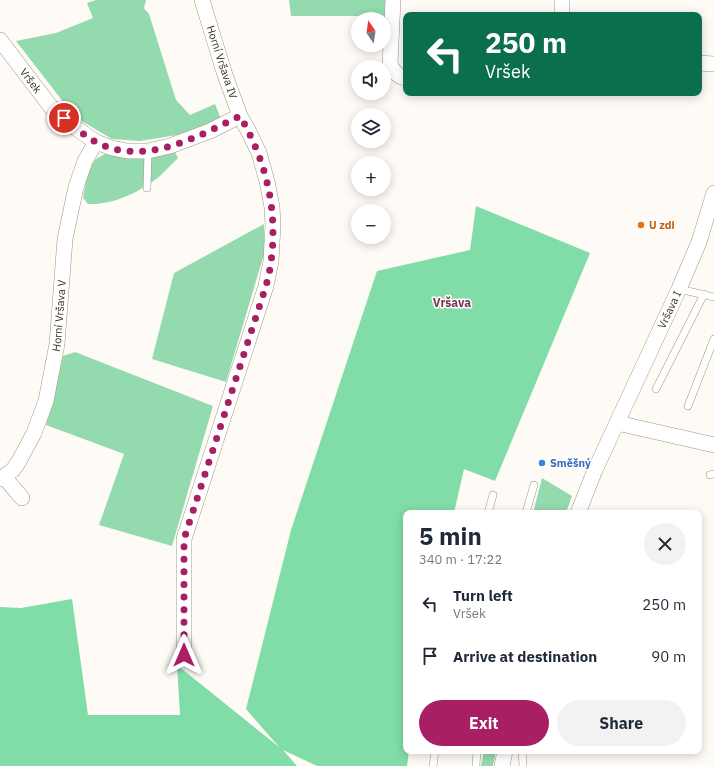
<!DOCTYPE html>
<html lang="en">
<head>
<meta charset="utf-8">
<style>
	:root { --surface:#fff; --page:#f2f2f3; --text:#1f2937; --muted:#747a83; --accent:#a91f64 }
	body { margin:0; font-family:"IBM Plex Sans",sans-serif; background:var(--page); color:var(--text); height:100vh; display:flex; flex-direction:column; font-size:15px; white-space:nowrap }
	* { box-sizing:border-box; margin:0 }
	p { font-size:13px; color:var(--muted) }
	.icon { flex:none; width:22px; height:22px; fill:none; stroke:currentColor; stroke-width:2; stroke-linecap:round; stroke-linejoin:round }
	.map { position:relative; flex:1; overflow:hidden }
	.side { position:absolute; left:403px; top:510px; width:299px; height:244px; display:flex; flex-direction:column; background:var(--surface); border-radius:8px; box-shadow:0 2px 10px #0003 }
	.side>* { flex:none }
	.hud { position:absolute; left:403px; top:12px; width:299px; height:84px; border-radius:8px; box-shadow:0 2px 10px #0003; background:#0b6e4f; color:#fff; overflow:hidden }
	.needle { width:26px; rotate:347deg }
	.fabs { position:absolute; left:351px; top:12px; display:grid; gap:8px }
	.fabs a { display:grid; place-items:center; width:40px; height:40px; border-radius:50%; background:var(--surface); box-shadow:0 2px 10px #0003; font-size:20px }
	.pin { position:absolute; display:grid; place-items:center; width:34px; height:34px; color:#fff; margin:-17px; border:2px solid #fff; border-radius:50%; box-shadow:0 1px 4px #0007 }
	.me { position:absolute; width:44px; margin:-22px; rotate:0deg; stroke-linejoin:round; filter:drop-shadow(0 0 3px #0008) }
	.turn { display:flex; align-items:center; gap:14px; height:84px; padding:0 16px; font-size:18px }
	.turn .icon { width:52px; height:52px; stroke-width:2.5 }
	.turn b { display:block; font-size:28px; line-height:34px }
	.round { display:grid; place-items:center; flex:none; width:42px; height:42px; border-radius:21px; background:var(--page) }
	.head { display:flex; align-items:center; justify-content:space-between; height:68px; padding:0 16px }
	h1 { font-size:24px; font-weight:700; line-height:30px }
	.cta { display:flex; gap:8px; margin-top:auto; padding:8px 16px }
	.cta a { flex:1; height:46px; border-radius:24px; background:var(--accent); color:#fff; font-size:16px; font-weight:700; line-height:46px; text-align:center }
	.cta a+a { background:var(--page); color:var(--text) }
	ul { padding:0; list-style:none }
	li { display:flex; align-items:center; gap:12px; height:52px; padding:0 16px }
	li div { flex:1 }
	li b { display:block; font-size:15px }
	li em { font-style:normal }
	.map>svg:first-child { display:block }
</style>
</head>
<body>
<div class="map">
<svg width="714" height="766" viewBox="0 0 714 766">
	<rect width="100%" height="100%" fill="#fefbf6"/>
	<!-- green -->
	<g fill="#94daaf">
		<path d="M96 0H146L144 8 149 14 176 100 190 115 215 104 221 119 177 135 140 141 112 139 75 117 16 41 56 33 93 18 87 3Z"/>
		<path d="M289 0H387V16H291Z"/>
		<path d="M175 152 178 158C172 164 166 170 160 176 140 192 114 205 88 204L83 198 86 181 90 167 96 159 107 153Z"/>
		<path d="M264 224V254L226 382 152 359 174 273Z"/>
		<path d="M75 352 213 406 172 546 99 525 124 454 46 425 63 356Z"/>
		<path d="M542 478 572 496 566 513H533Z"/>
		<path d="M484 751H496L493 766H481Z"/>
	</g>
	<!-- forest -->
	<path fill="#81dda7" d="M476 206 590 253 495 481 464 469 454 513H406V751H409L407 766H317L283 750 297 766H0V607L21 608 72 599 88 715H180L177 665 279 747 246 709 291 530 377 271 470 250Z"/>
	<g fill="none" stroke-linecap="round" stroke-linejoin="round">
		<!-- lane casing -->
		<g stroke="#a4947d" stroke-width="8">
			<g id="lane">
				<path d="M147 188 148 151"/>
				<path d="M679 289 714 297"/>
				<path d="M656 389 704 294"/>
				<path d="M688 406 714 339"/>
				<path d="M710 475 714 474"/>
				<path d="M488 513 493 495"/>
				<path d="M526 513 534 485"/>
				<path d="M522 751 523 766"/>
				<path d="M433 766 435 751"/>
				<path d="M476 766 477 751"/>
			</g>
		</g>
		<!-- street casing -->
		<g stroke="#a4947d" stroke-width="16">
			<g id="street">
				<path d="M393 0 390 64C393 71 398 77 406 78"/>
				<path d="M562 0V15"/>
				<path id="s1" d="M0 40 54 111 73 126 96 142 112 148 127 151H148L170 146 210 131 240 116"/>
				<path d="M699 63 714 64"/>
				<path d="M617 423 714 445"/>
				<path d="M4 477 22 498"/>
				<path id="s2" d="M0 479 13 470 19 461 34 433 46 401 57 344 65 239 76 187 85 161 96 142"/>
				<path id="s3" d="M578 513 595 470 679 289 699 242 714 193"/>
				<path d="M184 655V539L266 286 271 261 273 225 272 207 267 181 259 153 249 132 240 116 224 72 202 0"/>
				<path d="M502 766 505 751"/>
			</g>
		</g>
		<!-- lane -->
		<use href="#lane" stroke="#fff" stroke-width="7"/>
		<!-- street -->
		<use href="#street" stroke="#fff" stroke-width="15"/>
	</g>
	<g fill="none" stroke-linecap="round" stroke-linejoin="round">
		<!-- route -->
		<path stroke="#a91f64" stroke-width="7" stroke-dasharray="0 12.6" d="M64 118C74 127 85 136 96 142 144 167 197 137 240 116 266 161 278 209 271 262 270 270 268 278 266 286L184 539V655"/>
	</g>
	<!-- markers -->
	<circle fill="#e8710a" stroke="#fff" stroke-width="1.5" cx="641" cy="225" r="4"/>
	<circle fill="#3f7fe0" stroke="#fff" stroke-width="1.5" cx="542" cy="463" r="4"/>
	<g text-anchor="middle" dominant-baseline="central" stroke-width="3" stroke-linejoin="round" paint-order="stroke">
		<!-- street labels -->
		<g font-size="11" fill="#352f25" stroke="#fff">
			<text transform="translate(222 62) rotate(72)">Horní Vršava IV</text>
			<text stroke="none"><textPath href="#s1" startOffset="51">Vršek</textPath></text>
			<text stroke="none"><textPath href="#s3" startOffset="223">Vršava I</textPath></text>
			<text stroke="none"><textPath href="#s2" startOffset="179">Horní Vršava V</textPath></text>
		</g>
		<!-- food labels -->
		<g font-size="11" font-weight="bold" fill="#c56008" stroke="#fff" text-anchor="start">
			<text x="649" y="225">U zdi</text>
		</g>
		<!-- shop labels -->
		<g font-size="11" font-weight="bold" fill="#366cbe" stroke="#fff" text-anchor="start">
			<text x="550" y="463">Směšný</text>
		</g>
		<!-- neighbourhood labels -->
		<g font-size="12" font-weight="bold" fill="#793551" stroke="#fff">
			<text x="452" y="302">Vršava</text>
		</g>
	</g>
</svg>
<div class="fabs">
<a><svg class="needle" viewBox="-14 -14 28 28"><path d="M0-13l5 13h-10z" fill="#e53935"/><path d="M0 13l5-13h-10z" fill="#747a83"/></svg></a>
<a><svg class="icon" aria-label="sound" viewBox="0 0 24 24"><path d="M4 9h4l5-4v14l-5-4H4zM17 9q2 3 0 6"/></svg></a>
<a><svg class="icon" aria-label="layers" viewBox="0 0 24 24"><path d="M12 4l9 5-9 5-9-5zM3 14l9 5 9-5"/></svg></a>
<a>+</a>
<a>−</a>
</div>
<div class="pin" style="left:64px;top:118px;background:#d93025"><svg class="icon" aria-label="arrive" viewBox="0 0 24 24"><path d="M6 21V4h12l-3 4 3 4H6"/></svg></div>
<svg class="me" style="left:184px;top:655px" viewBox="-20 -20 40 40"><path d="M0-17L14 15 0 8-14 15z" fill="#a91f64" stroke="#fff" stroke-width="4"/></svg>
<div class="hud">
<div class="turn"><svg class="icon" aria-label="left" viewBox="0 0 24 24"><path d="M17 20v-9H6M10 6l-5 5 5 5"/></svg><div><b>250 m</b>Vršek</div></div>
</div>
<section class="side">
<div class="head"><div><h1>5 min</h1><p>340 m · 17:22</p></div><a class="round"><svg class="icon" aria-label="close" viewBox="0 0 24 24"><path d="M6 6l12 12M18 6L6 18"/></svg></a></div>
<ul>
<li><svg class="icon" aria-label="left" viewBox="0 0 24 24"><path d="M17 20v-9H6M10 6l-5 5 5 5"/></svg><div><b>Turn left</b><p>Vršek</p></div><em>250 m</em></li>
<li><svg class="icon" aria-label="arrive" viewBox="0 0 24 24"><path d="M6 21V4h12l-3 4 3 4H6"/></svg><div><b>Arrive at destination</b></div><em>90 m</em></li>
</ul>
<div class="cta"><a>Exit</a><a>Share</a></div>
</section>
</div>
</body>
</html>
